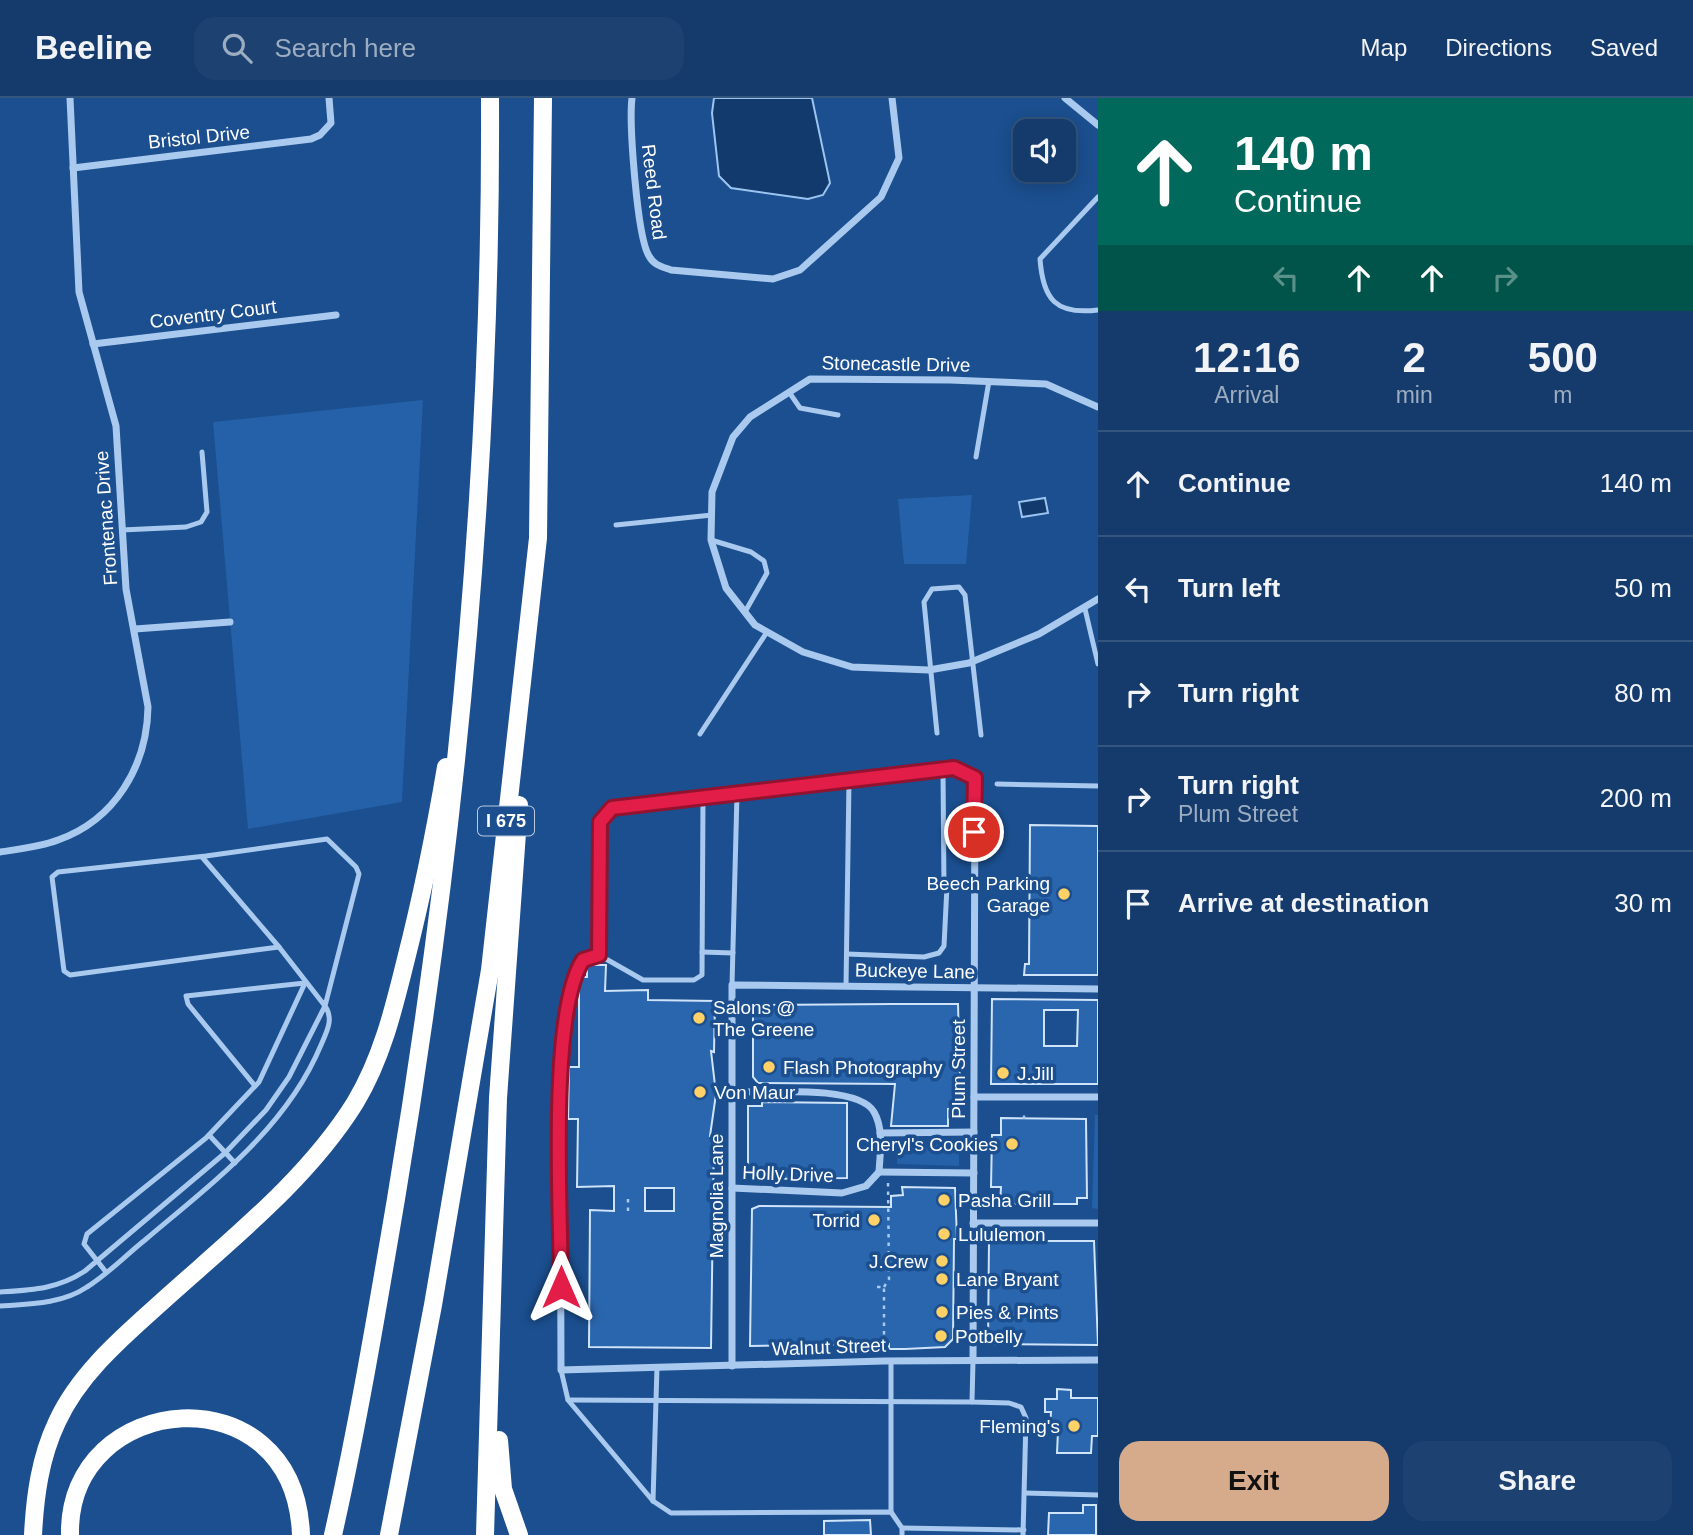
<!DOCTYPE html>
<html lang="en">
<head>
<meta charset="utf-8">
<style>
	:root { --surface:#143b6b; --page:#1d4271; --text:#f1f3f6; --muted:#9dadc1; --line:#33557e; --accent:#d6ab8b }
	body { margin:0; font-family:Arial,sans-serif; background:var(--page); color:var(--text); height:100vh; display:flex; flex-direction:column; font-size:26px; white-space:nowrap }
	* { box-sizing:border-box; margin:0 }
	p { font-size:23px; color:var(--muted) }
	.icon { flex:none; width:38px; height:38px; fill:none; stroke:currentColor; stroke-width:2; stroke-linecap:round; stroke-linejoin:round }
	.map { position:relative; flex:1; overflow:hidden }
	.details { display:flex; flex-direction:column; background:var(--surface); width:595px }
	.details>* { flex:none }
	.top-card { background:#00695c; color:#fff; overflow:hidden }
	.buttons { position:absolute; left:1013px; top:21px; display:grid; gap:14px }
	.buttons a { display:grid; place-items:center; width:63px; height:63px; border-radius:14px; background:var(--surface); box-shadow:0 4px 18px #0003,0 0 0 2px var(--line); font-size:35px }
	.pin { position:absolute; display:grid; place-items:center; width:60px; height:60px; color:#fff; margin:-30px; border:4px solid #fff; border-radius:50%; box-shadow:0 2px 7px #0007 }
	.me { position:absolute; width:77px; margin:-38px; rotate:0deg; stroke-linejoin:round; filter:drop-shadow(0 0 5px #0008) }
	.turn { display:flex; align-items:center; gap:24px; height:147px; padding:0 21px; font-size:32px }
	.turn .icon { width:91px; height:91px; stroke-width:2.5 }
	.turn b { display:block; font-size:49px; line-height:60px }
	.lanes { display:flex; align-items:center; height:66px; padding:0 21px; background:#0003; justify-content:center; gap:35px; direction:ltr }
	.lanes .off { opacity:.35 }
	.eta { display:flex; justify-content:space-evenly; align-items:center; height:119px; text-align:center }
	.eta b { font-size:42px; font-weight:700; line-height:49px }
	.button { display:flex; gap:14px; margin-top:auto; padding:14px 21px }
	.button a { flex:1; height:80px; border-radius:21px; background:var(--accent); color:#111; font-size:28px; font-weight:700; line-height:80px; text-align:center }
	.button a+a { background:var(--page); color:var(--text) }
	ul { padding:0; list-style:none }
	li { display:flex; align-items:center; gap:21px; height:105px; padding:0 21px; border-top:2px solid var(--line) }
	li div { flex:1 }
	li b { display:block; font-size:26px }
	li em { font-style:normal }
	header { display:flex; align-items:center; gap:42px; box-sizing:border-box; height:98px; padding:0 35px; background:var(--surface); border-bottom:2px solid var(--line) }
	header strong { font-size:33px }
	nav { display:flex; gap:38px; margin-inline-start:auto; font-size:24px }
	.search { width:490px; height:63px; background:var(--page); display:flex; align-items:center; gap:18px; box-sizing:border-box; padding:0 24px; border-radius:21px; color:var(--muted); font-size:26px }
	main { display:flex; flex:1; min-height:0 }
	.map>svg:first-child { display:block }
</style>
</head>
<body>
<header>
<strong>Beeline</strong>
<div class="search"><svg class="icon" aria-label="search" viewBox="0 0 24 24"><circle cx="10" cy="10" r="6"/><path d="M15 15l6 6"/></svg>Search here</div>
<nav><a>Map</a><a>Directions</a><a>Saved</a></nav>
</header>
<main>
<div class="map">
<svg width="1098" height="1437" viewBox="0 0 1098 1437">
	<rect width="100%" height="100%" fill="#1b4f8f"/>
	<!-- green -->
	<g fill="#2461a8">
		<path d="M423 302 402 704 248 731 213 324Z"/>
		<path d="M972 397 966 466H904L898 401Z"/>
		<path d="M1095 1017H1098V1111L1092 1110Z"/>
		<path d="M897 1046 959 1047V1068L897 1066Z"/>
	</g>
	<!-- water -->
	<g fill="#123a6d" stroke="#9cc4f0" stroke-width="2">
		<path d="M714 0H812L830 85 823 97 808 101 731 90 719 78 712 15Z"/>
		<path d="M1045 400 1048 415 1022 419 1019 404Z"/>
	</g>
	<!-- building -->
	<g fill="#2a66ad" stroke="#cfe3fa" stroke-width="2" fill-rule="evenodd">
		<path d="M1030 727 1098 728V877H1024L1025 866H1029Z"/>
		<path d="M587 867H606L605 893 648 892V902L715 903 714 954 711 953 716 996 710 1038 714 1039 711 1250 589 1249 590 1112 614 1113V1088L577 1089 578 1021H568L569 969H579V879H587ZM645 1090H674V1113H645Z"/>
		<path d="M992 901 1098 902V986H991ZM1044 912H1078L1077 948H1044Z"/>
		<path d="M892 906H958L961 1011H948V1028H891L895 986 758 985 753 979V907Z"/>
		<path d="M762 1004 847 1005V1080L761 1081V1076H748V1008H762Z"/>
		<path d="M1001 1020 1086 1021 1087 1100H1077V1106H1000L1001 1089H991L992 1037H1001Z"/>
		<path d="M902 1089 955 1090 957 1141H954L953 1241 945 1249 905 1251H889V1246L750 1248 752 1111 759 1108 891 1109V1098L903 1097Z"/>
		<path d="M989 1143H1094L1098 1247 988 1246Z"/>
		<path d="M1057 1291 1071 1292V1300H1098V1338H1092L1091 1355H1057L1058 1333H1050L1051 1314H1045V1301H1057Z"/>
		<path d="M1083 1407H1096V1437H1048L1049 1415H1083Z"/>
		<path d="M870 1422 871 1437H824V1423Z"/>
	</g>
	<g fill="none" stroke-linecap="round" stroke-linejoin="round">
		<!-- path -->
		<g stroke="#a9c9ee" stroke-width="2.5" stroke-dasharray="3.5 5" stroke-linecap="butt">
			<path d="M1024 1021V1014"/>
			<path d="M628 1113V1099"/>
			<path d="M877 1189H884V1253"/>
			<path d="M884 1189 889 1181 888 1082"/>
		</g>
		<!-- service -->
		<g stroke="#a9c9ee" stroke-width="5">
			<path d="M1098 99 1040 161C1043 202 1056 217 1098 212"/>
			<path d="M789 294 800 310 838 317"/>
			<path d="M976 359 989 283"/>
			<path d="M616 427 712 417"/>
			<path d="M122 432 186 429 201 424 207 414 202 354"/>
			<path d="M711 442 751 454 764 463 767 475 745 514"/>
			<path d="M1085 511 1098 566"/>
			<path d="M937 635 924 504 932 491 959 489 965 497 981 637"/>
			<path d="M700 636 767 534"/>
			<path d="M943 672 944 791"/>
			<path d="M997 686 1098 688"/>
			<path d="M202 759 279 849"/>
			<path d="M702 854 733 855"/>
			<path d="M847 856 924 859 939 855 944 848 947 788H974"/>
			<path d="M599 857 643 882H694L702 877 703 700"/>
			<path d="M732 887 737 696"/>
			<path d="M846 888 849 683"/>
			<path d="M564 935 573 877 583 862 599 857 600 724 612 711 955 670 975 680"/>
			<path d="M255 988 188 906 186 898 305 885"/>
			<path d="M209 1037 235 1065"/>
			<path d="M106 1174 84 1146 87 1136 206 1040 259 984 305 885"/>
			<path d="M0 1194C32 1192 58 1191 85 1173L225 1055 266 1012 289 979 325 908 359 776 356 769 327 741 206 758 58 774 52 779 64 873 70 877 279 849 325 908C334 921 327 933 321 947 286 1031 212 1085 145 1142 126 1157 108 1176 87 1189 62 1206 30 1206 0 1208"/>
			<path d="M891 1263V1414"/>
			<path d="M973 1263 972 1304 1009 1305 1021 1309 1026 1320 1023 1437"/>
			<path d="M561 1272 568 1302 653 1403 671 1415 891 1414 902 1430V1437"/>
			<path d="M568 1302 972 1304"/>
			<path d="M1025 1395 1098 1397"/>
			<path d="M653 1403 657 1269"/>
			<path d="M902 1430 1024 1432"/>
		</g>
		<!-- minor -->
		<g stroke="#a9c9ee" stroke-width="7">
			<path d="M632 0C629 25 637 139 649 158 654 167 660 168 671 172L773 181 800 172 881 99 899 60 892 0"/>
			<path d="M1065 0 1098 27"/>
			<path d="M73 70 311 41 320 37 331 25 329 0"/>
			<path d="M93 246 336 217"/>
			<path d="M1098 309 1046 286 950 282 810 281 750 319 733 339 712 394 711 442 726 490 755 527 803 554 852 569 929 572 969 565 1039 536 1098 501"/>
			<path d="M135 531 230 524"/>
			<path d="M0 754C19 751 40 749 58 742 115 722 147 668 148 609L126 491 116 328 79 194 70 0"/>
			<path d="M564 935 560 967 561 1272 884 1263 1098 1262"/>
			<path d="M974 999H1098"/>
			<path d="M880 1035 974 1034"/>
			<path d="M879 1074 974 1075"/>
			<path d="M732 1090 842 1095 866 1088 879 1074C880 1056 884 1031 874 1014 858 986 764 995 732 994"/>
			<path d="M973 1125H1098"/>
			<path d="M973 1263 975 680"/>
			<path d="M732 1268V887L1098 891"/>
		</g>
		<!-- motorway -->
		<g stroke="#fff" stroke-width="18">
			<path d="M499 1342 503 1391 519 1437"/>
			<path d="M33 1437C35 1398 40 1360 57 1324 78 1278 119 1242 156 1209 225 1146 305 1085 355 1005 382 960 394 910 406 861 422 798 435 734 446 669"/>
			<path d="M70 1437C67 1292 295 1271 301 1437"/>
			<path d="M333 1437C358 1326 377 1213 396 1101 457 737 492 369 490 0"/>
			<path d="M389 1437 433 1207 490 872 538 440 543 0"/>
			<path d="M485 1437 498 1000 519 707"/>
		</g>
	</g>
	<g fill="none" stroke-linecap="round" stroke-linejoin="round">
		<!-- route casing -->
		<g stroke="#92132f" stroke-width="18">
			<path id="route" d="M561 1189C561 1117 548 916 583 862L599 857 600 724 612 710 954 670 975 680 974 734"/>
		</g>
		<!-- route -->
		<use href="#route" stroke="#e11d48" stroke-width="12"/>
	</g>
	<!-- markers -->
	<g fill="#ffd166" stroke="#1b4f8f" stroke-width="2.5">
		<circle cx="1064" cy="796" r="7"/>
		<circle cx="699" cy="920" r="7"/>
		<circle cx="769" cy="969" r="7"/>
		<circle cx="1003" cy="975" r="7"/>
		<circle cx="700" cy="994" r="7"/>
		<circle cx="1012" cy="1046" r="7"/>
		<circle cx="944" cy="1102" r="7"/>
		<circle cx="874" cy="1122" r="7"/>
		<circle cx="944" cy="1136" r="7"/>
		<circle cx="942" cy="1163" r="7"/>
		<circle cx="942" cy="1181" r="7"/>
		<circle cx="942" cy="1214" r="7"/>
		<circle cx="941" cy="1238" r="7"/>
		<circle cx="1074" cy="1328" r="7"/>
	</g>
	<g text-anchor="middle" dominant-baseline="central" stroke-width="7" stroke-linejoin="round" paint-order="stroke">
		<!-- shield labels -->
		<rect fill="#1b4f8f" stroke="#bbcadd" stroke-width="2" x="478" y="708.5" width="56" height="29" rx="5"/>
		<g font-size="18" font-weight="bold" fill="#fff">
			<text x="506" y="723">I 675</text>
		</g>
		<!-- street labels -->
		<g font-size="19" fill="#fff" stroke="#1b4f8f">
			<text transform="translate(199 39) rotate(-6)">Bristol Drive</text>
			<text transform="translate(654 94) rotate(83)">Reed Road</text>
			<text transform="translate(213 216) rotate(-7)">Coventry Court</text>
			<text transform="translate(896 266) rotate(1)">Stonecastle Drive</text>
			<text transform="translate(106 420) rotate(-94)">Frontenac Drive</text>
			<text transform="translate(915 873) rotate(1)">Buckeye Lane</text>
			<text transform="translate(958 971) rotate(-90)">Plum Street</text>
			<text transform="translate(788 1076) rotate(2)">Holly Drive</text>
			<text transform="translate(716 1098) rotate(-90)">Magnolia Lane</text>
			<text transform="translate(829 1249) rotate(-2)">Walnut Street</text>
		</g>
		<!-- poi labels -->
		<g font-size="19" fill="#fff" stroke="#1b4f8f" text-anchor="start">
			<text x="1050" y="785" text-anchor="end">Beech Parking<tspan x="1050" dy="22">Garage</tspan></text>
			<text x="713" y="909">Salons @<tspan x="713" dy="22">The Greene</tspan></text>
			<text x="783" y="969">Flash Photography</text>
			<text x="1017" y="975">J.Jill</text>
			<text x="714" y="994">Von Maur</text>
			<text x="998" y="1046" text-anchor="end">Cheryl's Cookies</text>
			<text x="958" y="1102">Pasha Grill</text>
			<text x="860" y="1122" text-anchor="end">Torrid</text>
			<text x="958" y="1136">Lululemon</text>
			<text x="928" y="1163" text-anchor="end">J.Crew</text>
			<text x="956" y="1181">Lane Bryant</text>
			<text x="956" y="1214">Pies &amp; Pints</text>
			<text x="955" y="1238">Potbelly</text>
			<text x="1060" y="1328" text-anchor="end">Fleming's</text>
		</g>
	</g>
</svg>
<div class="buttons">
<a><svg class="icon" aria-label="sound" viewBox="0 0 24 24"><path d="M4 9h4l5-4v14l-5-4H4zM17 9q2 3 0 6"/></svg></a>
</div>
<div class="pin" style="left:974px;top:734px;background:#d93025"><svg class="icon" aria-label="arrive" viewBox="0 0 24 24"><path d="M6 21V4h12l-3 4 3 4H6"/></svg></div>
<svg class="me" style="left:561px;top:1189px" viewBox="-20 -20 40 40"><path d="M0-17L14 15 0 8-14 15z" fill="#e11d48" stroke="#fff" stroke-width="4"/></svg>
</div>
<section class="details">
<div class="top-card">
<div class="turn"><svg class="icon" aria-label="ahead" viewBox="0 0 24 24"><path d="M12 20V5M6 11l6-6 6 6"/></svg><div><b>140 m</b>Continue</div></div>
<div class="lanes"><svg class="icon off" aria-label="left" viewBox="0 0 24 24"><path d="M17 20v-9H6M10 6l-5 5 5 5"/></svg><svg class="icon" aria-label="ahead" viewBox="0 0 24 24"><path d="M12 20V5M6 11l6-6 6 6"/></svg><svg class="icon" aria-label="ahead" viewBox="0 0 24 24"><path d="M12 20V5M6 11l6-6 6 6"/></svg><svg class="icon off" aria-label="right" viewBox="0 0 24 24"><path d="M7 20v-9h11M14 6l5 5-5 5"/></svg></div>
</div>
<div class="eta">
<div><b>12:16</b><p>Arrival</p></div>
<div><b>2</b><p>min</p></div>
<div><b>500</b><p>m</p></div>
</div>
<ul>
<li><svg class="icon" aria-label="ahead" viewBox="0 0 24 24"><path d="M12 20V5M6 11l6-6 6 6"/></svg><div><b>Continue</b></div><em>140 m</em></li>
<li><svg class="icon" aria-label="left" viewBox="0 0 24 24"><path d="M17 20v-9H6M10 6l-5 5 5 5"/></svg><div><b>Turn left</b></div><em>50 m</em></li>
<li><svg class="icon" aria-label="right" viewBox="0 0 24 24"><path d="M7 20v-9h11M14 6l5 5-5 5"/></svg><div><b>Turn right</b></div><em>80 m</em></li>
<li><svg class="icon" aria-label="right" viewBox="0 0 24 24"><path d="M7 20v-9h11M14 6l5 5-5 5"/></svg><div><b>Turn right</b><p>Plum Street</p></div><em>200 m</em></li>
<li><svg class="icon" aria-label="arrive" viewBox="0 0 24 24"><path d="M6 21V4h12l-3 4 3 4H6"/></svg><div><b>Arrive at destination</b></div><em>30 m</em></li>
</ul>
<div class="button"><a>Exit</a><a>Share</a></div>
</section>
</main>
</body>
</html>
